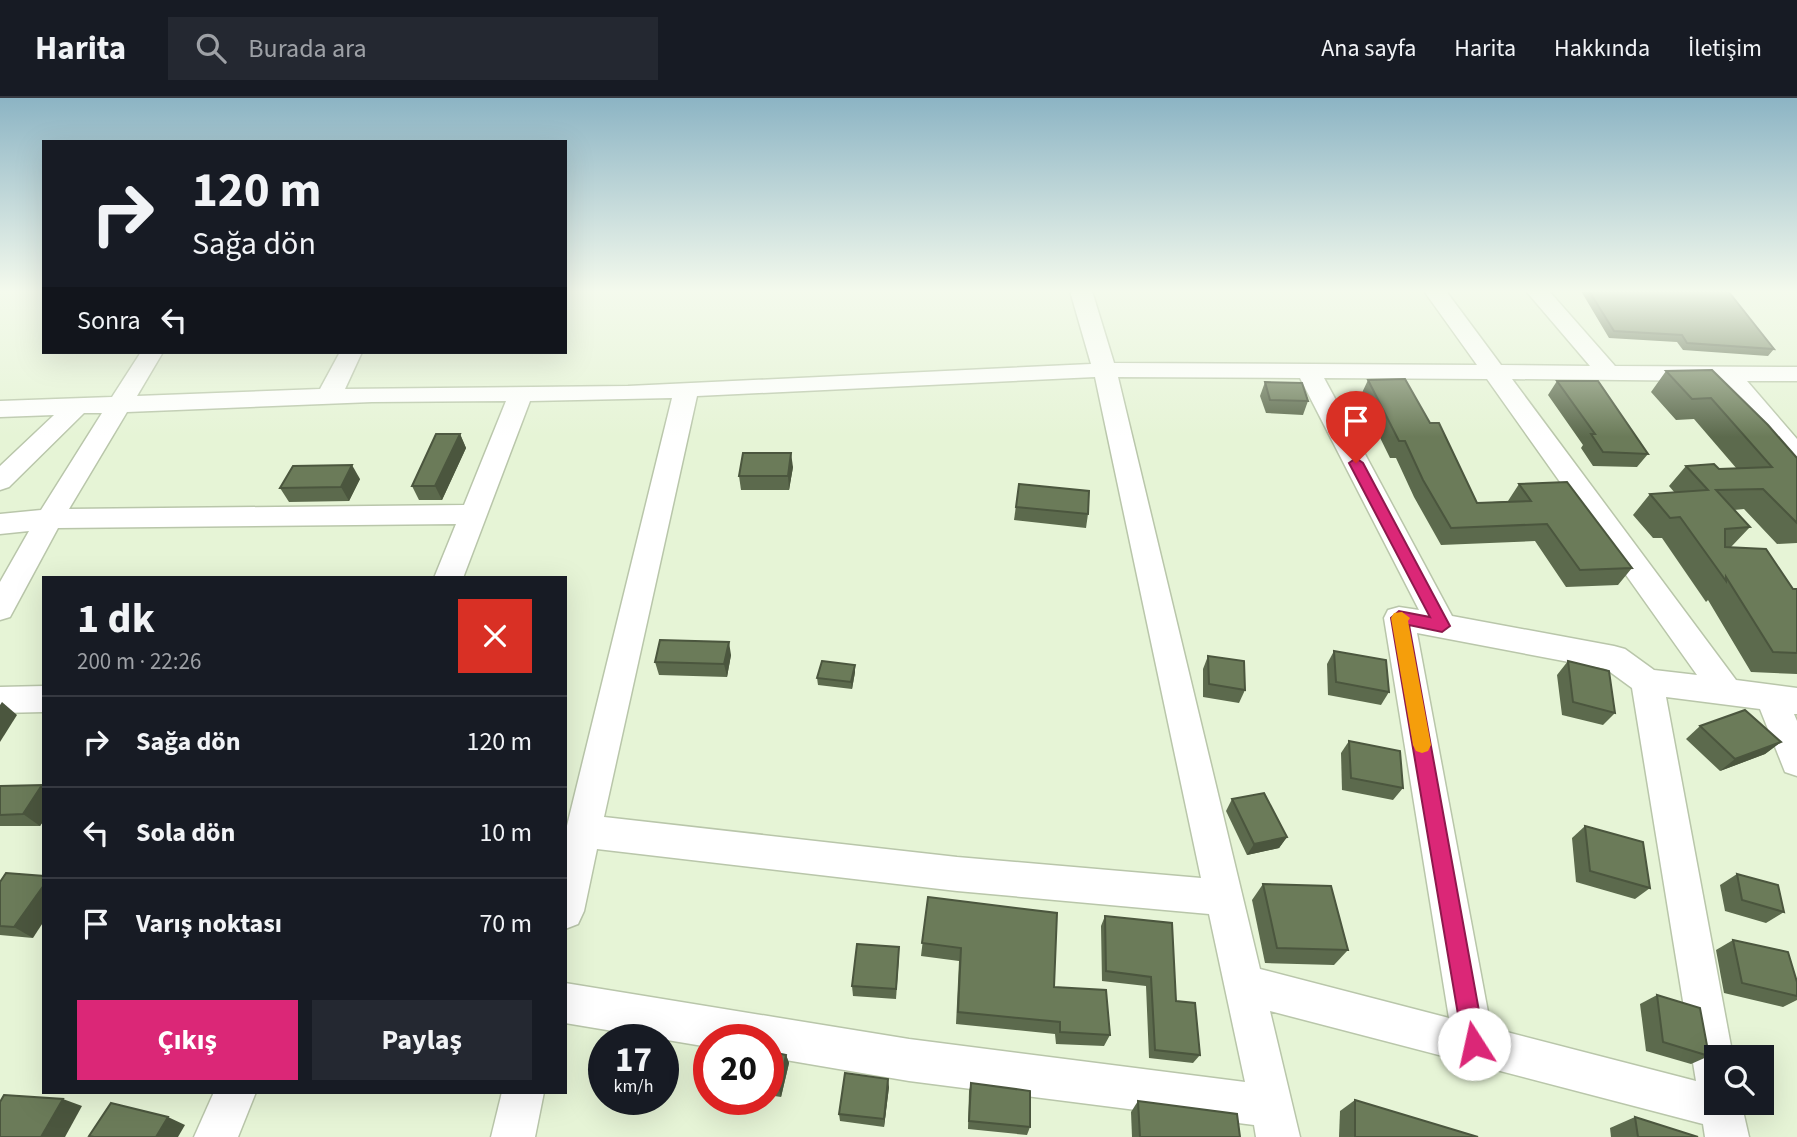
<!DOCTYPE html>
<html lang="tr">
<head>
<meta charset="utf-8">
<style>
	:root { --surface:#171b24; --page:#242831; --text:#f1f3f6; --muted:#9ea1a6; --line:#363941; --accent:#db2777 }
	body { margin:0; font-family:"Source Sans 3",sans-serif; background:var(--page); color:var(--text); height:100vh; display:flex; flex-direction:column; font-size:26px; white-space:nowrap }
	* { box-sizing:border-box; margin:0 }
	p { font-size:23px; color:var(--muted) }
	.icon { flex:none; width:38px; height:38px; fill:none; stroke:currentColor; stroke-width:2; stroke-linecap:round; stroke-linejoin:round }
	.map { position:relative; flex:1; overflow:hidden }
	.panel { position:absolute; left:42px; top:478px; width:525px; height:518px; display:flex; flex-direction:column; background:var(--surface); border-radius:0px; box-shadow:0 7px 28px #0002 }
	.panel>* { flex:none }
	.guide { position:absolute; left:42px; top:42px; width:525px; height:214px; border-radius:0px; box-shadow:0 7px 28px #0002; background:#171b24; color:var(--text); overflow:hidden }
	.fabs { position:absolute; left:1704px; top:947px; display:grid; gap:14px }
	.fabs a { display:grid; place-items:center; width:70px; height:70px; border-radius:0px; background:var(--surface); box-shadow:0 7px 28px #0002; font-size:35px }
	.speed { position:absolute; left:588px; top:926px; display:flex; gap:14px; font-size:35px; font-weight:700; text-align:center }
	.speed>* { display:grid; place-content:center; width:91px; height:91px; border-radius:50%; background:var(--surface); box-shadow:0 7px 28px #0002; line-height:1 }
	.speed small { font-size:18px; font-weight:400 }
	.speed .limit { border:10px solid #d22; background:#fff; color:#111 }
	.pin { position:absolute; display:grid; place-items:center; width:60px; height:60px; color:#fff; margin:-72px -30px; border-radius:50% 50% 50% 0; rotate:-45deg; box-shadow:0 0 7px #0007 }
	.pin .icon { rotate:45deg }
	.me { position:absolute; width:77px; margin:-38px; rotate:350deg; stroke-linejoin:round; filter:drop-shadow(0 0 5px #0008) }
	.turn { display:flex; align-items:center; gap:24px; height:147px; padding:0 35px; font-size:32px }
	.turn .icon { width:91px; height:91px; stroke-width:2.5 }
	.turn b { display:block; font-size:49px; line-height:60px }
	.then { display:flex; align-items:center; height:66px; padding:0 35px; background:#0003; gap:14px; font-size:26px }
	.round { display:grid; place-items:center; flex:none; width:74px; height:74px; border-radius:0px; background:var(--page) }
	.overview { display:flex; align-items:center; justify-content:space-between; height:119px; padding:0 35px }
	h1 { font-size:42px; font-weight:700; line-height:52px }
	.primary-button { display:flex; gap:14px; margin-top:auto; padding:14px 35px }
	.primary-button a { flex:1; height:80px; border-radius:0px; background:var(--accent); color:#fff; font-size:28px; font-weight:700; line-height:80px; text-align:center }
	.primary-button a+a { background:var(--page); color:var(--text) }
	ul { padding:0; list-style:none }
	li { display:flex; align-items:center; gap:21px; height:91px; padding:0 35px; border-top:2px solid var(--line) }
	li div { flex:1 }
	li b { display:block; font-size:26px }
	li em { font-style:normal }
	header { display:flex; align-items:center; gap:42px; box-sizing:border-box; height:98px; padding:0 35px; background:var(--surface); border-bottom:2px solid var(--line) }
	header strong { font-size:33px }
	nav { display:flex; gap:38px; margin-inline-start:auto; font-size:24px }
	.search { width:490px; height:63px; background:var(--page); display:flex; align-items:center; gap:18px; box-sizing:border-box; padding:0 24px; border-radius:0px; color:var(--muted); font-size:26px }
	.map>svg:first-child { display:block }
</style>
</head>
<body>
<header>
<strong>Harita</strong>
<div class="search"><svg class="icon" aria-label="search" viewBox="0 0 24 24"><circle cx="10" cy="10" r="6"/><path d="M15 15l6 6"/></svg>Burada ara</div>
<nav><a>Ana sayfa</a><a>Harita</a><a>Hakkında</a><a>İletişim</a></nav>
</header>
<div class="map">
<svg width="1797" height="1039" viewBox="0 0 1797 1039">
	<rect width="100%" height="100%" fill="#e6f4d6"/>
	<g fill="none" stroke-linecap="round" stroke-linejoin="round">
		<!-- minor casing -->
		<g stroke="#b9c6aa" stroke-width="3">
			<g id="minor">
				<path d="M1070 193H1092L1114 265 1477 267 1424 193H1446L1501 267 1590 268 1526 193H1549L1615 268 1797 269V283H1747L1797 341V365L1788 363 1721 283 1512 281 1736 582 1797 590V616H1794L1797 623V678L1785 674 1760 611 1666 599 1733 959H1717V1004H1741L1749 1039H1705L1703 1026 1270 913 1300 1039H1256L1254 1027 909 983 768 959V942H709V949L565 925V885L909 941 1245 984 1209 816 957 793 597 751 584 813 578 826 565 831V736L672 300 530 303 463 480H434L456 426 58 430 10 519 0 522V484L29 433 0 436V416L41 412 102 315H84L9 389 0 392V368L54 317 0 319V303L112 299 141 254H163L137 298 320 291 340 254H362L345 291 628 288 1091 266ZM1095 279 1201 780 957 759 604 719 697 298ZM1118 279 1300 280 1419 512 1399 509 1388 512 1384 520 1449 920 1260 871ZM1324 280 1487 281 1697 577 1654 572 1625 551 1614 548 1452 518ZM506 303 464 407 69 411 127 314 372 304ZM1417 535 1606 571 1632 590 1696 983 1491 930Z"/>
				<path d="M44 588V614L0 615V589Z"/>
				<path d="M214 994H256L238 1039H194Z"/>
				<path d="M502 994H544L535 1039H491Z"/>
			</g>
		</g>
		<!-- minor -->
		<use href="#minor" fill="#fff" fill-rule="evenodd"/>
	</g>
	<!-- wall -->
	<g fill="#5c6a4d">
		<path d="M1581 193H1728L1774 251 1768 258 1683 252 1677 244 1609 240Z"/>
		<path d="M1712 272 1797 360V445L1777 446 1744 411 1734 412 1750 429 1731 449 1793 491H1797V576L1751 574 1708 502 1706 504 1662 440H1653L1633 417 1650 396 1675 395 1669 388 1686 368 1719 371H1737L1694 321 1676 322 1651 294 1666 273Z"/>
		<path d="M1368 282 1477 405 1508 403 1519 386 1632 470 1618 487 1566 489 1535 443 1441 447 1414 399 1396 360H1390L1360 299Z"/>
		<path d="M1557 283 1648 356 1637 369 1593 368 1581 350 1583 347 1548 297Z"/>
		<path d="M1265 284 1308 303 1303 317 1266 315 1260 298Z"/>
		<path d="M460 336 466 350 442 402H419L412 388Z"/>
		<path d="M793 369 789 392H741L739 378Z"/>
		<path d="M360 381 349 403 289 404 280 390Z"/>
		<path d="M1019 386 1088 416 1086 430 1014 422Z"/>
		<path d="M1334 553 1389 594 1381 607 1328 597 1327 566Z"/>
		<path d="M731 557 727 579 659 577 655 564Z"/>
		<path d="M1208 558 1245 592 1239 605 1203 599V571Z"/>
		<path d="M1568 563 1615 615 1603 627 1562 617 1557 577Z"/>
		<path d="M855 567V574L852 591 818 587 817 580Z"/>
		<path d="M1700 628 1781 644 1765 656 1720 673 1686 641Z"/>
		<path d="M1349 643 1403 690 1393 702 1342 692 1341 655Z"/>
		<path d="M0 688 44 689V722L40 728H0Z"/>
		<path d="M1232 701 1287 739 1279 750 1247 757 1226 713Z"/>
		<path d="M1585 728 1650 790 1635 801 1576 784 1572 740Z"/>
		<path d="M1737 776 1784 814 1766 825 1725 813 1720 787Z"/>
		<path d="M0 784 33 840 0 837Z"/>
		<path d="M1263 786 1348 852 1334 867 1265 865 1252 802Z"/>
		<path d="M928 799 1054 889 1110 937 1104 948 1056 946 1055 936 956 926 959 863 921 858Z"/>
		<path d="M1105 818 1176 903 1200 957 1193 965 1149 960 1146 888 1102 883 1101 828Z"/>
		<path d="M1733 842 1797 884V902L1783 909 1724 895 1716 852Z"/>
		<path d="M899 859 896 901 853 898 852 888Z"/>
		<path d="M1657 897 1709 958 1691 966 1646 953 1640 906Z"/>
		<path d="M768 953 786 957 789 965 781 999 768 997Z"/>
		<path d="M971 985 1030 1029 1027 1037 968 1031 969 993Z"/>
		<path d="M889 989 884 1029 840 1023 839 1016Z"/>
		<path d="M1355 1002 1478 1039H1339L1340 1013Z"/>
		<path d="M1138 1003 1240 1039H1132L1131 1014Z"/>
		<path d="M1635 1019 1698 1039H1611L1610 1030Z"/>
	</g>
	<!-- shaded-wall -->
	<g fill="#4b563e">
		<path d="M460 336 466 350 442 402 435 388Z"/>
		<path d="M791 355 793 369 789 392 788 378Z"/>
		<path d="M352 367 360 381 349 403 341 389Z"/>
		<path d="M729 544 731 557 727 579 724 566Z"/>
		<path d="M855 567V574L852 591 851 584Z"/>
		<path d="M2 604 17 617 0 644V607Z"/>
		<path d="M1781 644 1765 656 1720 673 1735 661Z"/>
		<path d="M42 687 44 689V722L40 728 23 716Z"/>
		<path d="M1287 739 1279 750 1247 757 1254 746Z"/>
		<path d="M44 787V823L33 840 14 829Z"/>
		<path d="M786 957 789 965 781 999 779 991Z"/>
		<path d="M888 981 889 989 884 1029V1021Z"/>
		<path d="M63 1001 82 1008 65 1039H41Z"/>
		<path d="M168 1019 185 1027 178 1039H156Z"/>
	</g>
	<!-- building -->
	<g fill="#6b7b59" stroke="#4b563e" stroke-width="2">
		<path d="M1589 193H1728L1774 251 1687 245 1682 237 1614 233Z"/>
		<path d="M1712 272 1768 327 1797 360V425L1763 391 1716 392 1750 429 1725 431V449L1766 451 1793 491H1797V555L1773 554 1726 479V483L1680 419 1670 420 1650 396 1708 392 1686 368 1714 366 1719 371 1772 369 1711 300 1692 301 1666 273Z"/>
		<path d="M1405 281 1430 325H1439L1477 405 1531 403 1519 386 1567 384 1632 470 1580 472 1547 426 1451 430 1423 382 1405 343H1399L1368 282Z"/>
		<path d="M1557 283H1598L1648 356 1603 354 1591 336H1595Z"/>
		<path d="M1265 284 1302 285 1308 303 1270 302Z"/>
		<path d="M436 336H460L435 388H412Z"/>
		<path d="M743 355H791L788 378H739Z"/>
		<path d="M352 367 341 389 280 390 293 368Z"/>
		<path d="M1019 386 1089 393 1088 416 1016 409Z"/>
		<path d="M660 542 729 544 724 566 655 564Z"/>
		<path d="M1334 553 1386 562 1389 594 1336 584Z"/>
		<path d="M1208 558 1244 563 1245 592 1209 586Z"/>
		<path d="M822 563 855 567 851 584 817 580Z"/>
		<path d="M1568 563 1609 573 1615 615 1573 604Z"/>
		<path d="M1745 612 1781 644 1735 661 1700 628Z"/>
		<path d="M1349 643 1400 653 1403 690 1351 680Z"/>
		<path d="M42 687 23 716 0 717V688Z"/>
		<path d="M1264 695 1287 739 1254 746 1232 701Z"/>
		<path d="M1585 728 1643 744 1650 790 1590 773Z"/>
		<path d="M6 775 44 778V787L14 829 0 828V784Z"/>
		<path d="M1737 776 1778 787 1784 814 1742 802Z"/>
		<path d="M1263 786 1331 788 1348 852 1277 850Z"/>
		<path d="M928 799 1057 815 1054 889 1106 892 1110 937 1060 934V924L958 914 961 850 922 845Z"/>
		<path d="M1105 818 1172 825 1176 903 1195 905 1200 957 1155 952 1151 879 1106 873Z"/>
		<path d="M1733 842 1788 854 1797 884V898L1742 885Z"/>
		<path d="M857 846 899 849 896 891 852 888Z"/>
		<path d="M1657 897 1700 910 1709 958 1663 944Z"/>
		<path d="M741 936H762L763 942H739Z"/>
		<path d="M768 953 786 957 779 991 768 989Z"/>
		<path d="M845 975 888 981 884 1021 839 1016Z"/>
		<path d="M971 985 1030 993V1029L969 1023Z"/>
		<path d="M4 997 63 1001 41 1039H0V1004Z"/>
		<path d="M1355 1002 1478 1039H1355Z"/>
		<path d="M1138 1003 1237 1016 1240 1039H1140Z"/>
		<path d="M111 1005 168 1019 156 1039H94L89 1038Z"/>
		<path d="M1635 1019 1698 1039H1638Z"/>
	</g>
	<!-- sky -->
	<linearGradient id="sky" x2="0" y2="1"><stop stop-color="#8cb4c4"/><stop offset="0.57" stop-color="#f4faed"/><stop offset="1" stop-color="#f4faed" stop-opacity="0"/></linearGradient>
	<rect width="1797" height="339" fill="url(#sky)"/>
	<!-- route -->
	<path fill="#db2777" stroke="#8e194d" stroke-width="2" d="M1356 360 1363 365 1450 528 1442 534 1409 527 1485 946 1482 954 1474 957 1467 954 1463 946 1391 520 1399 513 1430 519 1349 365Z"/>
	<!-- slow -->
	<path fill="#f59e0b" d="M1402 514 1410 520 1408 523 1431 647 1428 653 1422 655 1416 653 1413 647 1391 520 1394 515Z"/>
</svg>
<div class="fabs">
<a><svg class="icon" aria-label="search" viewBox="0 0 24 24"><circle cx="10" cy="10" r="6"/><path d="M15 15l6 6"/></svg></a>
</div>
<div class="speed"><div>17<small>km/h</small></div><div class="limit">20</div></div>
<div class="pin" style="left:1356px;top:365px;background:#d93025"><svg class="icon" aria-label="arrive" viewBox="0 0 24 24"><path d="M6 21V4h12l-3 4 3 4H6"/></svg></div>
<svg class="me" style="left:1474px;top:946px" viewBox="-20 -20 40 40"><circle r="19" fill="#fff"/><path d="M0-13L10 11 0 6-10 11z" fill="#db2777"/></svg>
<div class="guide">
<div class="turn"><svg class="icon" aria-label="right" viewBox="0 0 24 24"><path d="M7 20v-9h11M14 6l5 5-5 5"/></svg><div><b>120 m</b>Sağa dön</div></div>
<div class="then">Sonra<svg class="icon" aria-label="left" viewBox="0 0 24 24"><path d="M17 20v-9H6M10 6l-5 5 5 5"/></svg></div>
</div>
<section class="panel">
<div class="overview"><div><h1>1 dk</h1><p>200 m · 22:26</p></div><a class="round" style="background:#d93025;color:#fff"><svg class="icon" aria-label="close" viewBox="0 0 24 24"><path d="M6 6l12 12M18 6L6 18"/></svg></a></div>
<ul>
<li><svg class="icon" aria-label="right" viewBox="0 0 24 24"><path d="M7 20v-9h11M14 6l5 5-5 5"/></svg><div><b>Sağa dön</b></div><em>120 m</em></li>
<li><svg class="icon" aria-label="left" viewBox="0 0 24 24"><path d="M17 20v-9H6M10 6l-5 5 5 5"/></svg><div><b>Sola dön</b></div><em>10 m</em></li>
<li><svg class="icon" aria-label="arrive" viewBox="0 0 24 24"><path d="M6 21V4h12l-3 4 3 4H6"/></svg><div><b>Varış noktası</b></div><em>70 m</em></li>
</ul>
<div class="primary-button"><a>Çıkış</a><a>Paylaş</a></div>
</section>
</div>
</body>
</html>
